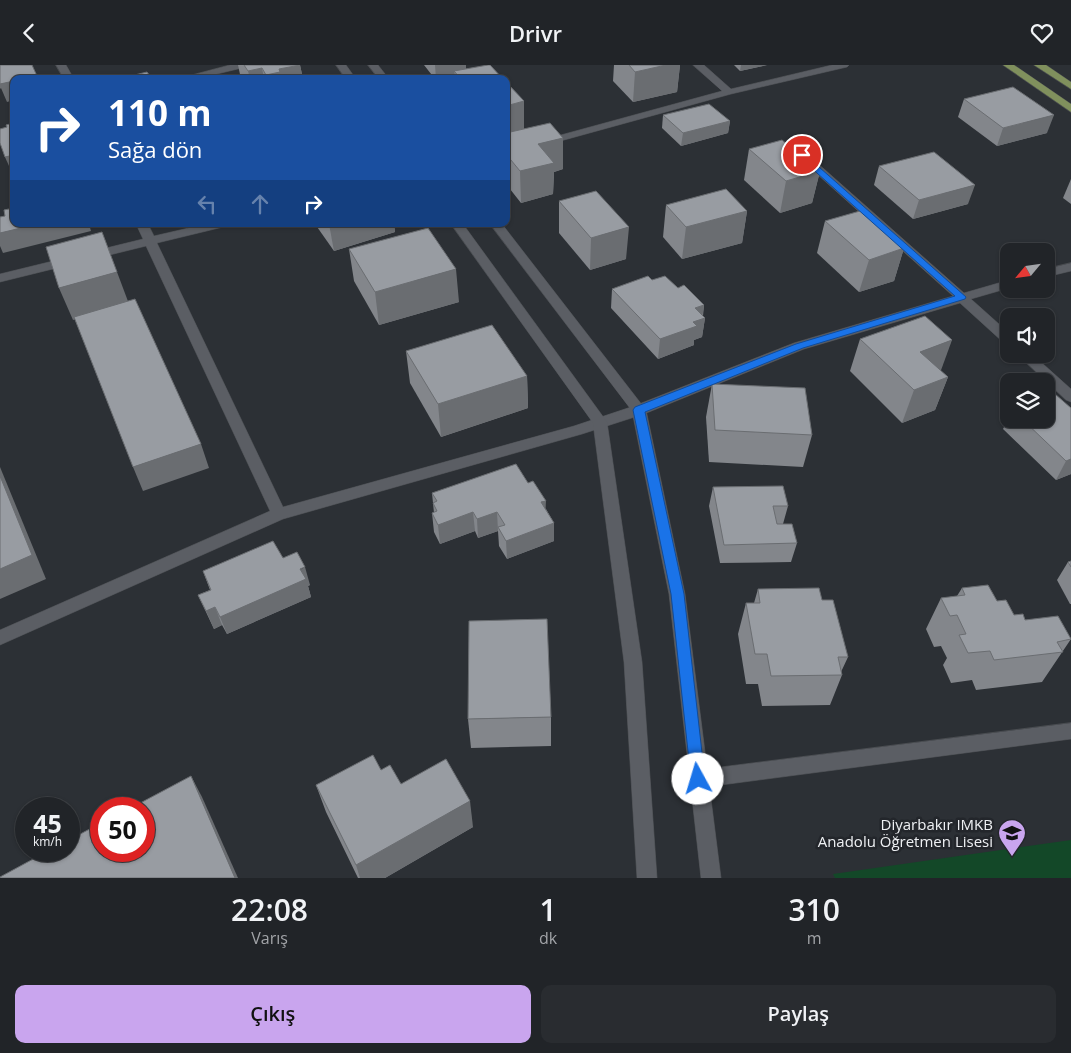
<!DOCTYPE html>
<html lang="tr">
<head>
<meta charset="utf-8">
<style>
	:root { --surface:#212428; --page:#292c30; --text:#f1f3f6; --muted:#a2a4a8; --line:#3e4145; --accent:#c9a5ee }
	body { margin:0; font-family:"Open Sans",sans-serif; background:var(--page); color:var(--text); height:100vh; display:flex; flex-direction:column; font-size:19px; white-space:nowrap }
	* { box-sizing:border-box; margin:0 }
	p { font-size:16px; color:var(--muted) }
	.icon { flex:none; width:28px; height:28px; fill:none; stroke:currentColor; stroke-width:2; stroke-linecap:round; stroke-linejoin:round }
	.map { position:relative; height:813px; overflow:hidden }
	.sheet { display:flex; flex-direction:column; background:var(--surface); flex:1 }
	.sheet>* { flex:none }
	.hud { position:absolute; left:10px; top:10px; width:500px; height:152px; border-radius:10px; box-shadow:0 1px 4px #0004,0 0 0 1px var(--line); background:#1a4fa0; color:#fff; overflow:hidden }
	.needle { width:32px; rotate:241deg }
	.fabs { position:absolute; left:1000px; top:178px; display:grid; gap:10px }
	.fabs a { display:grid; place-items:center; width:55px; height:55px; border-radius:10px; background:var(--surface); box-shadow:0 1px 4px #0004,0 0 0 1px var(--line); font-size:25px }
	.speed { position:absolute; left:15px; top:732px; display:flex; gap:10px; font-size:25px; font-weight:700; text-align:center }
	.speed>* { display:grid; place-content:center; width:65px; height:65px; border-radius:50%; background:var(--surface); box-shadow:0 1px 4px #0004,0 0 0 1px var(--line); line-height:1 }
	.speed small { font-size:12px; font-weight:400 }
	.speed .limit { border:8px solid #d22; background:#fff; color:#111 }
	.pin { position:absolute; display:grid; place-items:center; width:42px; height:42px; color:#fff; margin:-21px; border:2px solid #fff; border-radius:50%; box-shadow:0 1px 5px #0007 }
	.me { position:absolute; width:55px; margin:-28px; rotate:354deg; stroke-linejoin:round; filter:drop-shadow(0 0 4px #0008) }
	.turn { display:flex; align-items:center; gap:18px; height:105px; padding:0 15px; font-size:22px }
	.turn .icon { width:65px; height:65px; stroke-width:2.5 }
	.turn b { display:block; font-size:35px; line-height:42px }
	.lanes { display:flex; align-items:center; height:48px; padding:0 15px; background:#0003; justify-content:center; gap:25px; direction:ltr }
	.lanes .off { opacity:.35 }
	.eta { display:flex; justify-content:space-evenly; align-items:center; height:85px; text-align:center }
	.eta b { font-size:30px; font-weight:600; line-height:35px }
	.cta { display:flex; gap:10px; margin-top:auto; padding:10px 15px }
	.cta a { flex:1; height:58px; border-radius:10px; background:var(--accent); color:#111; font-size:20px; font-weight:600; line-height:58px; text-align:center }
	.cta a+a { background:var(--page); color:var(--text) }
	header { display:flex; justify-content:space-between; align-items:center; height:65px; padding:0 15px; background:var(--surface); font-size:22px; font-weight:600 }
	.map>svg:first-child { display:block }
</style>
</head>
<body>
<header><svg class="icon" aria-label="back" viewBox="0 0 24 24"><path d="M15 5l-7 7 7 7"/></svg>Drivr<svg class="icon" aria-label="heart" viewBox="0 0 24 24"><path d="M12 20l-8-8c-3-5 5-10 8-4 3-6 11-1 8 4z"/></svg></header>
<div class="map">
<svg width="1071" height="813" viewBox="0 0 1071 813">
	<rect width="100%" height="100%" fill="#2c3035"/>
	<!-- green -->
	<path fill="#134828" d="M1071 775V813H835L833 809Z"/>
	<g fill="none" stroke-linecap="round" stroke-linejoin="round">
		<!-- minor casing -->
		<g stroke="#494c50" stroke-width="1">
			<g id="minor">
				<path d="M56 0H66L74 14H64Z"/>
				<path d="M230 0H248L246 2 196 14H177Z"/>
				<path d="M693 0H704L731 24 832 0H849L847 2 731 29 506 91V85L722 26Z"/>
				<path d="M802 87 806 88 964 228 1009 215V223L971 234 1009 268V279L1004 278 960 238 804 284 644 349 582 369 283 454 0 580V565L270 446 146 181 0 217V209L143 174 136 159H148L154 171 206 159H225L223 162 157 178 283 442 574 361 634 341 794 278 953 231 798 92 797 90 798 88Z"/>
				<path d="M1071 198V206L1046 212V204Z"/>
				<path d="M1017 289H1032L1071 324V337L1066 335Z"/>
				<path d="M1071 658V674L698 723 691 720 689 714 691 708 698 705Z"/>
			</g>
		</g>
		<!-- secondary casing -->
		<g stroke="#494c50" stroke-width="1">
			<g id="secondary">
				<path d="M336 0H346L356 14H346Z"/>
				<path d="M368 0H378L389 14H379Z"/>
				<path d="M451 159H463L607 357 642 597 657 813H637L624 597 593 358Z"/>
				<path d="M490 159H502L646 345 685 529 721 813H701L669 529 632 346Z"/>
			</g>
		</g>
		<!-- primary casing -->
		<g stroke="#494c50" stroke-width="1">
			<g id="primary">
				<path d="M1003 0H1014L1071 39V47Z"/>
				<path d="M1034 0H1046L1071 17V24Z"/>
			</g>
		</g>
		<!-- minor -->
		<use href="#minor" fill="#5b5e64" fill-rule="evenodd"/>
		<!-- secondary -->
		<use href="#secondary" fill="#5b5e64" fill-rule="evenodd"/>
		<!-- primary -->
		<use href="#primary" fill="#80905d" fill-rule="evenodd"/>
	</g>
	<!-- wall -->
	<g fill="#83868b">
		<path d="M238 0H300L303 14H250L248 6 250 14H241Z"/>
		<path d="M424 0H466V4L503 14H455V10L440 14H435Z"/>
		<path d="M614 0H680L677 27 633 37 613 16Z"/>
		<path d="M734 0H767L740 6Z"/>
		<path d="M506 17 524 36V64L563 104 554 107 553 129 521 138 506 119Z"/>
		<path d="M964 34 1047 68 997 81 958 52Z"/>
		<path d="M663 50 730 56 728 68 681 81 662 63Z"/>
		<path d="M749 84 820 106 812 138 780 148 744 115Z"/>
		<path d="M879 101 968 139 913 154 874 120Z"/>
		<path d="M1071 114V139L1063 133Z"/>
		<path d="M559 136 626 194 590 205 559 168Z"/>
		<path d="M666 140 747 146 742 178 682 194 663 172Z"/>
		<path d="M825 156 904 183 894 216 859 227 817 188Z"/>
		<path d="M315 159H394L395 167 334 186Z"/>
		<path d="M349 184 459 237 379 260 354 216Z"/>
		<path d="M652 215 678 223 704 240 703 251 705 253 702 272 694 275V280L658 294 611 243 612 224Z"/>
		<path d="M860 274 940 306 948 312 935 345 902 358 850 306Z"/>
		<path d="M406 286 527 311 528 343 441 372 410 318Z"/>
		<path d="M712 319 812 370 803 402 709 397 706 352Z"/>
		<path d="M1055 329 1071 409 1056 415 1003 364 1009 352V354H1046Z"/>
		<path d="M713 422 788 441 783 459 797 478 791 497 720 498 709 441Z"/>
		<path d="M432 428 546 444 554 458V476L507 494 499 481 498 466 478 473 475 466 440 479 434 467 432 448H434Z"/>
		<path d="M283 493 310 520 308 521 311 532 227 569 222 560 214 564 198 530 210 525 203 506Z"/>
		<path d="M1071 496V539H1070L1057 515 1068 497Z"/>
		<path d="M962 523 997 536 1014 550 1071 574 1042 617 976 625 972 615 951 618 943 600 947 593 941 581 934 582 926 564 941 533 957 531Z"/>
		<path d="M758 524 822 535 848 592 841 607 842 610 830 640 762 641 758 619H746L738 569 746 538H754Z"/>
		<path d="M551 652V681L471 683 468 654Z"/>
		<path d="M381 705 401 719 473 762 385 813H358L326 747 316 720Z"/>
	</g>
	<!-- shaded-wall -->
	<g fill="#6a6d71">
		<path d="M300 0 303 14H267L266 10 279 4Z"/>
		<path d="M435 0H466V8L454 6 455 10 440 14H436Z"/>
		<path d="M666 0H680L677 27 633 37 635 7Z"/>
		<path d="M741 0H767L740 6Z"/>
		<path d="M262 3 264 14H250L248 6Z"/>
		<path d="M37 11 38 14H24Z"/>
		<path d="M14 16V35L7 37 1 23 0 24V19Z"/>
		<path d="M524 36V67L506 73V41Z"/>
		<path d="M1054 50 1047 68 997 81 1003 63Z"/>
		<path d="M730 56 728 68 681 81 683 68Z"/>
		<path d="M563 73V104L554 107 553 129 521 138 520 106 538 79Z"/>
		<path d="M14 90V110H13L5 92Z"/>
		<path d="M820 106 812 138 780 148 786 116Z"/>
		<path d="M975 120 968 139 913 154 919 135Z"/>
		<path d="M747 146 742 178 682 194 686 162Z"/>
		<path d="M38 159H89L91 166 3 188 0 181V168Z"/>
		<path d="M329 159H394L395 167 334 186Z"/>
		<path d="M629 162 626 194 590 205 591 173Z"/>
		<path d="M904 183 894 216 859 227 869 195Z"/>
		<path d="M456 204 459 237 379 260 375 227Z"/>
		<path d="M117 207 129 239 73 255 59 223Z"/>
		<path d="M704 240 702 254 705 253 702 272 694 275V280L658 294 660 274 695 243Z"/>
		<path d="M952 275 940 308 920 287Z"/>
		<path d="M527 311 528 343 441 372 438 339Z"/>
		<path d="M948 312 935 345 902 358 914 325Z"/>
		<path d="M201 379 209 403 143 426 133 402Z"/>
		<path d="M1071 394V409L1056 415 1066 396Z"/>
		<path d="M0 402 46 514 0 534Z"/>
		<path d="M546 436 545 454 541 437Z"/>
		<path d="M473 447 475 466 440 479 438 460Z"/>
		<path d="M497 447 498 466 478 473 477 454Z"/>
		<path d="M554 458V476L507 494 506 476Z"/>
		<path d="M305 502 310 520 308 521 311 532 227 569 220 552Z"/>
		<path d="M215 542 222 560 214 564 206 546Z"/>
		<path d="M191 711 202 732 238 813H235Z"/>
		<path d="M470 736 473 762 385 813H360L356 800Z"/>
	</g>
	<!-- building -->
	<g fill="#989ca2" stroke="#6a6d71">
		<path d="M0 0H32L37 11 24 14H14V16L0 19Z"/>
		<path d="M244 0H300L279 4 280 7 266 10 262 3 248 6Z"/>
		<path d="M488 0H490L503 14H461L454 6Z"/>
		<path d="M629 0H666L635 7Z"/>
		<path d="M147 7 152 14H118Z"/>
		<path d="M506 17 524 36 506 41Z"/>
		<path d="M1013 22 1054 50 1003 63 964 34Z"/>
		<path d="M709 39 730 56 683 68 663 50Z"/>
		<path d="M14 58V90L5 92 0 78V64L7 62 6 60Z"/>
		<path d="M550 58 563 73 538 79 554 98 520 106 506 89V68Z"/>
		<path d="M782 75 820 106 786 116 749 84Z"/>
		<path d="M934 87 975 120 919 135 879 101Z"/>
		<path d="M726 124 747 146 686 162 666 140Z"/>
		<path d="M596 126 629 162 591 173 559 136Z"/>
		<path d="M14 143V159H38L0 168V152L5 151 4 145Z"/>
		<path d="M860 146 904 183 869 195 825 156Z"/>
		<path d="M428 163 456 204 375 227 349 184Z"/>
		<path d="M102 167 117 207 59 223 46 182Z"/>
		<path d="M648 211 652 215 665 211 678 223 684 220 704 240 695 243 705 253 693 257 697 261 660 274 612 224Z"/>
		<path d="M135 234 201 379 133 402 74 252Z"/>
		<path d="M925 251 952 275 920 287 948 312 914 325 860 274Z"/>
		<path d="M492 260 527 311 438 339 406 286Z"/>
		<path d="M712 319 805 323 812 370 715 365Z"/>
		<path d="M1055 329 1071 343V394L1066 396 1022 354H1046V333Z"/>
		<path d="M516 399 528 418 533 416 546 436 541 437 554 458 506 476 498 462 505 460 497 447 477 454 473 447 438 460 432 448 437 446 433 438 437 436 432 428Z"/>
		<path d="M0 411 32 490 0 504Z"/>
		<path d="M783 421 788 441H773L777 459H792L797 478 724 480 713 422Z"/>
		<path d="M273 476 283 493 297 487 305 502 300 504 306 514 220 552 215 542 206 546 198 530 211 525 203 506Z"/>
		<path d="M1071 496V502L1068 497Z"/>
		<path d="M988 520 997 536 1006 535 1014 550 1023 549 1025 555 1058 551 1071 574 1057 577 1063 587 994 595 990 586 968 588 959 570 966 569 957 550 950 551 941 533 965 530 962 523Z"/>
		<path d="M819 523 822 535H833L848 592H838L842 610 771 611 767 589H755L746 538H760L758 524Z"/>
		<path d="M547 554 551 652 468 654 469 556Z"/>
		<path d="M373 690 381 705 390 700 401 719 446 694 470 736 356 800 316 720Z"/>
		<path d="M191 711 235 813H0V812L48 786H69V775L101 758V786H144V744H129Z"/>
	</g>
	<!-- route -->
	<path fill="#1a73e8" stroke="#114b97" d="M802 87 966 232 965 234 803 283 645 347 684 529 705 714 703 719 698 721 693 719 691 714 671 529 633 345 635 342 796 279 955 231 799 92 798 90Z"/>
	<!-- icons -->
	<defs>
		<g id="school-pin" transform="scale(1.4375)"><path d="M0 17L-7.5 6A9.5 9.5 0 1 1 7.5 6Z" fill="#c9a5ee" stroke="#23262b"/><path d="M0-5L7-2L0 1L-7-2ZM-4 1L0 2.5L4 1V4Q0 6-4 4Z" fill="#111"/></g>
	</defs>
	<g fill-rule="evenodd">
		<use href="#school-pin" x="1012" y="768"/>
	</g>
	<g text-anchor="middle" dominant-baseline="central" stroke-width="5" stroke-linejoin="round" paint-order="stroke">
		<!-- near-poi labels -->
		<g font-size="15" fill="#eef0f3" stroke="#23262b" text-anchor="end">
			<text x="993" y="759">Diyarbakır IMKB<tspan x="993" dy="17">Anadolu Öğretmen Lisesi</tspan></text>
		</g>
	</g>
</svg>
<div class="fabs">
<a><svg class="needle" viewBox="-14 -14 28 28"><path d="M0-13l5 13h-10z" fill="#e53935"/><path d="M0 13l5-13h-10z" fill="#a2a4a8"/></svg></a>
<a><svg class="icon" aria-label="sound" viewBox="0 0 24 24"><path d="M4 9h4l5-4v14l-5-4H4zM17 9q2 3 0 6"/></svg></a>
<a><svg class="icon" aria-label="layers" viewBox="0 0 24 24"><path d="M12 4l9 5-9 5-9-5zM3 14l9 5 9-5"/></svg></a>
</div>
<div class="speed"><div>45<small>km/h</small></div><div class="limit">50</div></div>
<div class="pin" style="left:802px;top:90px;background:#d93025"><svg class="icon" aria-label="arrive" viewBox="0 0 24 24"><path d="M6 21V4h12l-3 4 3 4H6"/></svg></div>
<svg class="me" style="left:698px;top:714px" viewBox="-20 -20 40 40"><circle r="19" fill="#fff"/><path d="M0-13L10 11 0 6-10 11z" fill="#1a73e8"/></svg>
<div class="hud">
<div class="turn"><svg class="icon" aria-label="right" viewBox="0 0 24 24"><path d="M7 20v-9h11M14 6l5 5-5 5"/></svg><div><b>110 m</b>Sağa dön</div></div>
<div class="lanes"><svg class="icon off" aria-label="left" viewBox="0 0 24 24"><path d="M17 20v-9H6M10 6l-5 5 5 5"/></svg><svg class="icon off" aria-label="ahead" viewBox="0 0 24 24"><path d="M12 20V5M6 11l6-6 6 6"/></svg><svg class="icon" aria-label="right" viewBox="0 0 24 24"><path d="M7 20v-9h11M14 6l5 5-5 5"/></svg></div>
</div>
</div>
<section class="sheet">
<div class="eta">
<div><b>22:08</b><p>Varış</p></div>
<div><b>1</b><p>dk</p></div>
<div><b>310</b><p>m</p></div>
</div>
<div class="cta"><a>Çıkış</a><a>Paylaş</a></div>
</section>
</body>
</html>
